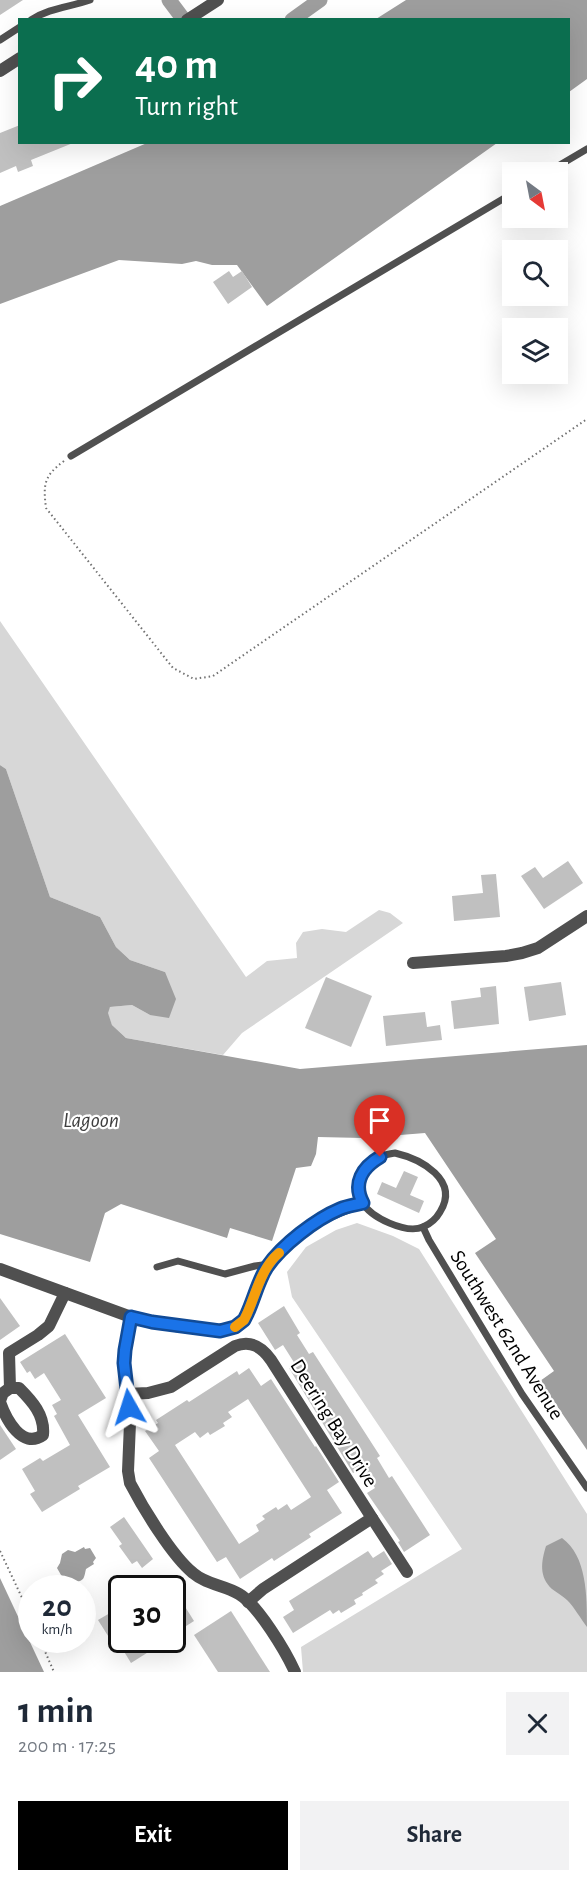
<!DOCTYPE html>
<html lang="en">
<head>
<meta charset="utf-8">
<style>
	:root { --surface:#fff; --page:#f2f2f3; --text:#1f2937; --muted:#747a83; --accent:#000 }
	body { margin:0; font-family:"Alegreya Sans",sans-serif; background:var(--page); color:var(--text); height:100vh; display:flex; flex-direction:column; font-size:22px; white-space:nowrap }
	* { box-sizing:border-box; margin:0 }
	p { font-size:20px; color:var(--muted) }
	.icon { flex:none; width:33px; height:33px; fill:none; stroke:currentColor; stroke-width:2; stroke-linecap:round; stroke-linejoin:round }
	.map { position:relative; height:1672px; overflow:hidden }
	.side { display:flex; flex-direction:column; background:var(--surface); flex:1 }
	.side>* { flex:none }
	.hud { position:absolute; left:18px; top:18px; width:552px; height:126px; border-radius:0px; box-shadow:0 6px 24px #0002; background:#0b6e4f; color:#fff; overflow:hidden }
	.needle { width:39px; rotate:148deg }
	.tools { position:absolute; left:502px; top:162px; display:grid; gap:12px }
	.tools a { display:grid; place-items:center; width:66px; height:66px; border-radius:0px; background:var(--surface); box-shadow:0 6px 24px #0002; font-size:30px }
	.speed { position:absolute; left:18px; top:1575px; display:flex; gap:12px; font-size:30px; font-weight:700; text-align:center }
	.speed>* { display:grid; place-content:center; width:78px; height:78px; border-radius:50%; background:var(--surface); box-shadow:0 6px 24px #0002; line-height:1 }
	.speed small { font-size:15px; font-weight:400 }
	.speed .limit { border:3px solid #111; border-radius:9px; background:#fff; color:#111 }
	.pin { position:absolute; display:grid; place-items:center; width:51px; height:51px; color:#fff; margin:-62px -26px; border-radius:50% 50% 50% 0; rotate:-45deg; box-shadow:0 0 6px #0007 }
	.pin .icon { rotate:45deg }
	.me { position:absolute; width:66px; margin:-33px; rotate:354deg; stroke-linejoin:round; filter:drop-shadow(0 0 4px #0008) }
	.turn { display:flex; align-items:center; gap:21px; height:126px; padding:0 18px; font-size:27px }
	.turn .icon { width:78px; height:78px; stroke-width:2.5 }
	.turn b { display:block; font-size:42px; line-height:51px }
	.round { display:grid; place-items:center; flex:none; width:63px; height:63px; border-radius:0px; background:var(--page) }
	.headline { display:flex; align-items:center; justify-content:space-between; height:102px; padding:0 18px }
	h1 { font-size:36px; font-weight:600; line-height:45px }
	.action { display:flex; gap:12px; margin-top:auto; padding:12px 18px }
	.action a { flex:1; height:69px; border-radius:0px; background:var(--accent); color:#fff; font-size:24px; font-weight:600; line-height:69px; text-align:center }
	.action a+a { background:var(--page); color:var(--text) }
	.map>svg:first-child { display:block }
</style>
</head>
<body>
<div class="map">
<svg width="587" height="1672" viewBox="0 0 587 1672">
	<rect width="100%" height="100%" fill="#fff"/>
	<!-- green -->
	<g fill="#d7d7d7">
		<path d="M0 621 246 977 267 961 297 958 296 943 303 932 322 929 346 932 379 910 390 913 403 923 242 1033 223 1055 126 1038 112 1025 107 1012 110 1007 132 1005 150 1015 165 972 130 960 116 947 100 917 50 897 6 769 0 765Z"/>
		<path d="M357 1223 393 1236 419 1249 587 1514V1672H303L301 1647 462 1549 292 1297 287 1272 306 1247 336 1230Z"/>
	</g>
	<!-- water -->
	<g fill="#9e9e9e">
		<path d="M406 0H587V79L569 92 568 20 376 19Z"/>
		<path d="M147 143H497L267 306 237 265H212L196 261 182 264 119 260 0 304V206Z"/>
		<path d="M0 765 6 769 50 897 100 917 116 947 130 960 165 972 176 999 169 1018 150 1015 132 1005 110 1007 108 1013 112 1025 126 1038 300 1069 587 1045V1450L540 1381 554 1371 475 1253 496 1239 425 1133 363 1138 318 1137 316 1154 311 1166 296 1168 272 1241 230 1228 227 1238 121 1204 105 1213 90 1262 0 1234Z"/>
		<path d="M562 1538C587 1556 587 1596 587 1627 580 1618 575 1608 567 1600 563 1596 557 1593 552 1589 539 1577 541 1562 546 1546Z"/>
		<path d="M84 1547 85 1549 90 1548 96 1558 93 1562 94 1564 86 1569C84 1577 85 1581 75 1582L73 1579H65L61 1575 57 1568 60 1563 62 1554 68 1550 75 1552Z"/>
		<path d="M0 1578 44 1672H0Z"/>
	</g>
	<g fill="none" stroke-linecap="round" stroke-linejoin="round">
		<!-- canal -->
		<g stroke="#9e9e9e" stroke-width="15">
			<path d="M169 0 184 20"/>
			<path d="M292 20 320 0"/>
		</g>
	</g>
	<!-- building -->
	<g fill="#c0c0c0" fill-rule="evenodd">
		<path d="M0 0H23L0 15Z"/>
		<path d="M20 125V142L73 143 31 160 33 166 18 172 16 166 0 173V133Z"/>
		<path d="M229 271 233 277 242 271 252 287 228 304 213 282Z"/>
		<path d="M568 861 583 883 544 909 521 876 535 867 543 878Z"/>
		<path d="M496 874 500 917 454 921 452 896 483 893 481 875Z"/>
		<path d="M326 977 372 996 351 1047 305 1028Z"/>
		<path d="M561 982 566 1015 529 1021 524 987Z"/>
		<path d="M496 986 499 1024 454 1029 451 1001 481 997 480 988Z"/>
		<path d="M425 1012 427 1027 440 1025 442 1040 386 1046 383 1016Z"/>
		<path d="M404 1171 418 1177 410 1195 424 1201 419 1213 377 1194 382 1182 396 1188Z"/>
		<path d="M0 1298 20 1326 0 1340Z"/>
		<path d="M284 1306 300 1333 297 1335 309 1354 313 1352 380 1456 377 1458 389 1478 392 1476 430 1535 404 1552 398 1542 400 1541 367 1493 375 1488 362 1468 353 1473 289 1368 295 1364 283 1345 275 1350 258 1323Z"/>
		<path d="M65 1334 106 1398 78 1415 110 1467 78 1486 80 1489 42 1512 30 1494 35 1491 22 1469 40 1458 43 1461 70 1445 54 1416 57 1414 52 1405 61 1400 44 1373 35 1379 30 1371 27 1373 20 1362Z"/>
		<path d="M249 1368 261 1386 271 1379 315 1447 316 1446 339 1482 327 1490 342 1513 309 1534 311 1537 274 1561 272 1558 240 1579 226 1557 217 1562 149 1458 159 1451 145 1431 158 1423 156 1420 187 1400 189 1402 237 1371 239 1375ZM248 1399 311 1497 291 1510 287 1504 278 1510 276 1507 262 1516 265 1519 256 1525 259 1531 239 1544 175 1445 195 1432 200 1438 208 1432 210 1435 225 1426 223 1423 232 1417 228 1412Z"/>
		<path d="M0 1425 16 1449 0 1460Z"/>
		<path d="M124 1517 153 1559 142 1568 137 1561 132 1564 119 1546 122 1544 110 1527Z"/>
		<path d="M368 1551 373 1558 384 1551 392 1564 381 1571 384 1574 375 1580 378 1583 362 1593 363 1595 354 1600 356 1604 341 1613 339 1610 333 1614 330 1610 293 1633 283 1617 294 1610 289 1601Z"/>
		<path d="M172 1586 194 1621 172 1635Z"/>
		<path d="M122 1606V1632L110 1639 98 1620Z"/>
		<path d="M231 1611 270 1672H218L194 1635Z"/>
		<path d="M117 1640H142L150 1651 131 1663Z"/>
	</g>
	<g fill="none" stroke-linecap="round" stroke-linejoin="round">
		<!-- path -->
		<g stroke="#727272" stroke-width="2" stroke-dasharray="1.5 3" stroke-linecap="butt">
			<path d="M64 461C44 476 43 484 46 508L173 668 194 679 213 676 587 419"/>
			<path d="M0 1551 32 1619"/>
			<path d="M40 1640 54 1672"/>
		</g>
		<!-- lane -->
		<g stroke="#505050" stroke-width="7">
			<path d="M31 20C49 8 70 7 90 0"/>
			<path d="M0 40 20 27"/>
			<path d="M548 172 587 149"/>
			<path d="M71 456 513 193"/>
			<path d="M395 1153C421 1159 460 1180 440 1212 436 1219 430 1224 423 1227 406 1234 371 1218 362 1202 349 1178 372 1155 395 1153Z"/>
			<path d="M423 1227 429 1240 522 1394 587 1488"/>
			<path d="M157 1267 178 1261 225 1274 255 1266 270 1264"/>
		</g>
		<!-- street -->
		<g stroke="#505050" stroke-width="12">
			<path d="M187 20 218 0"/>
			<path d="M0 71 20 58"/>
			<path d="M413 963 506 956 522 953 538 948 587 916"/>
			<path d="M0 1269 131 1317 175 1326 220 1331C229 1330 238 1327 244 1319 249 1314 251 1305 253 1298 259 1284 264 1269 274 1257 296 1230 330 1212 363 1203"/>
			<path d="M131 1317 125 1350 124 1363 130 1423 128 1471 130 1483C143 1508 172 1556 193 1573 207 1585 224 1585 239 1594 258 1605 286 1652 295 1672"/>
			<path d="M10 1388 9 1353 38 1335 49 1326 65 1293"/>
			<path d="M127 1394 148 1393 171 1387 235 1346C251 1340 262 1347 271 1360L372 1518 263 1589 248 1602"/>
			<path d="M0 1401 3 1393 10 1388H19C32 1401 45 1415 43 1435 22 1450 6 1419 0 1402"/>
			<path d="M372 1518 407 1572"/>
		</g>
	</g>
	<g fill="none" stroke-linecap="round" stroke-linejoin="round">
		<!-- route casing -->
		<g stroke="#114b97" stroke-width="15">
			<path id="route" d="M129 1407 124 1363 125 1350 131 1317 152 1322 220 1331 235 1327 244 1320 247 1314C254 1299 258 1281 267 1267 282 1245 316 1219 340 1209 347 1206 355 1205 363 1203 352 1183 363 1167 380 1157"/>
		</g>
		<!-- route -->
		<use href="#route" stroke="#1a73e8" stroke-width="10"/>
		<!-- slow -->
		<path stroke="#f59e0b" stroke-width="10" d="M235 1327 244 1320 247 1314C256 1294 261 1268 279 1253"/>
	</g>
	<g text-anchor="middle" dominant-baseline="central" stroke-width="4.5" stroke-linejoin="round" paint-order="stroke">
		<!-- street labels -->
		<g font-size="21" fill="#000" stroke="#fff">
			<text transform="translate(507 1335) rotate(58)">Southwest 62nd Avenue</text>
			<text transform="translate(334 1423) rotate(58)">Deering Bay Drive</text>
		</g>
		<!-- water labels -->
		<g font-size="22" font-style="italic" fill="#3f3f3f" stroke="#fff">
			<text x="91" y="1120">Lagoon</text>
		</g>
	</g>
</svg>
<div class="tools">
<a><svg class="needle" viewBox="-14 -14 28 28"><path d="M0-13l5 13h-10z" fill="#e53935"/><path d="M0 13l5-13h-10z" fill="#747a83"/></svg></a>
<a><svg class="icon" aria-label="search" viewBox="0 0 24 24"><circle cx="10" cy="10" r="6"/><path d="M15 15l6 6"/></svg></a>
<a><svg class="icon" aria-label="layers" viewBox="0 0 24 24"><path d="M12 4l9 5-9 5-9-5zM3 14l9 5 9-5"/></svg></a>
</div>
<div class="speed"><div>20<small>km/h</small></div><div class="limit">30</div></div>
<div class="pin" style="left:380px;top:1157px;background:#d93025"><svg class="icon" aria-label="arrive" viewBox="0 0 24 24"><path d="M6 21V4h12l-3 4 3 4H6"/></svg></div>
<svg class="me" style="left:129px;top:1407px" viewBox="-20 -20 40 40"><path d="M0-17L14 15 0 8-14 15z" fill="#1a73e8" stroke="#fff" stroke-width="4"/></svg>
<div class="hud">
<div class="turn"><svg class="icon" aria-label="right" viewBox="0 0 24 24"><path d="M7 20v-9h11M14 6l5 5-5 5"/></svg><div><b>40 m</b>Turn right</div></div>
</div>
</div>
<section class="side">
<div class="headline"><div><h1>1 min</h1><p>200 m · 17:25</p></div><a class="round"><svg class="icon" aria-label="close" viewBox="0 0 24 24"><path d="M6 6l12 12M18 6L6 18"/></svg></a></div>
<div class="action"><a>Exit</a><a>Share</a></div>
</section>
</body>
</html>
